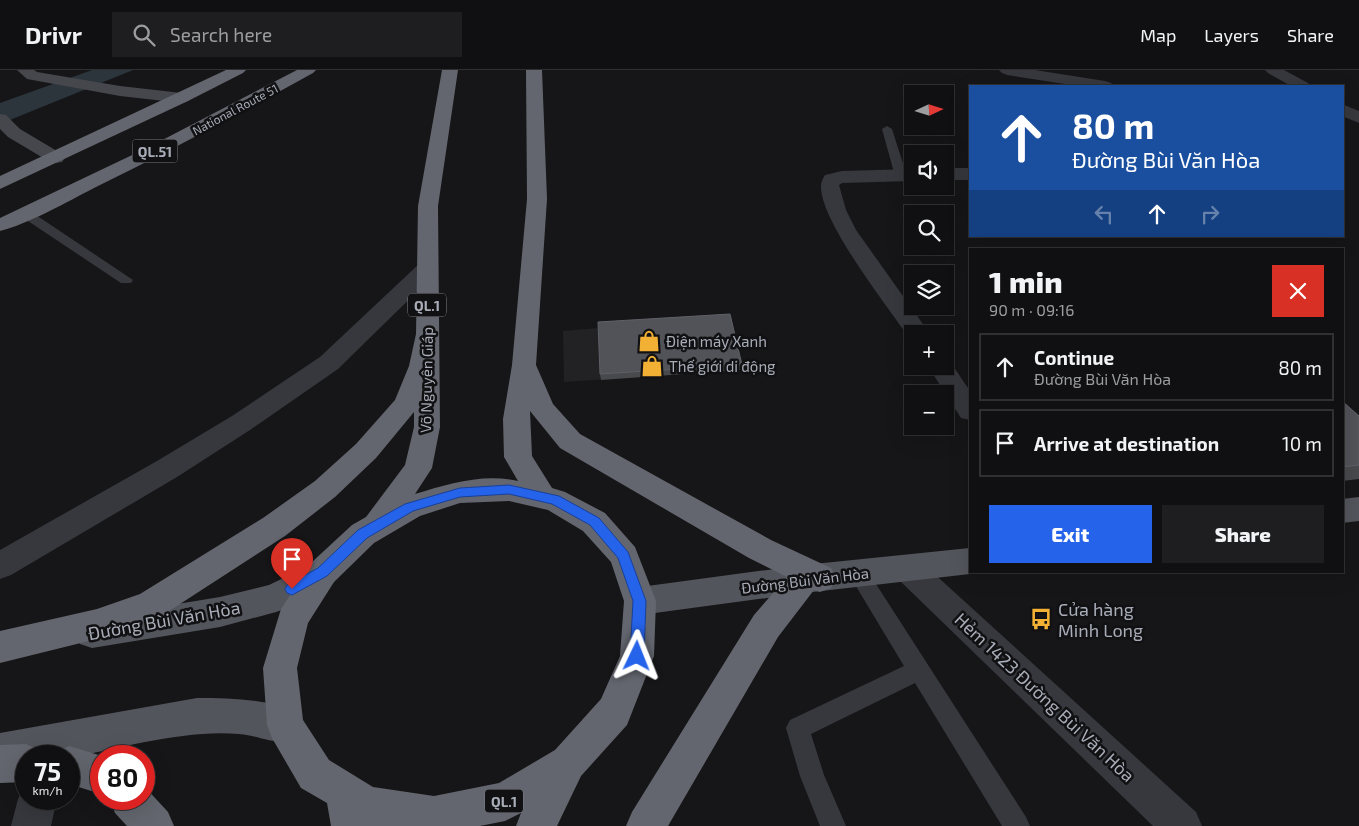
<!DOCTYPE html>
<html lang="en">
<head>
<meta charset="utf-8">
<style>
	:root { --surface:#101012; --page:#1e1e20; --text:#f1f3f6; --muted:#9c9d9f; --line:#303032; --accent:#2563eb }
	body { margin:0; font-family:"Exo 2",sans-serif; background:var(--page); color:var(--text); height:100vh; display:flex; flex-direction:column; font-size:19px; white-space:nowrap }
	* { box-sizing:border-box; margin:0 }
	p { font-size:16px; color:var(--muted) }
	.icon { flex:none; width:28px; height:28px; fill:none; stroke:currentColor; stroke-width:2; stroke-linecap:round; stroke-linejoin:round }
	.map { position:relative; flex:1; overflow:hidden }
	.details { position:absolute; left:969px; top:178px; width:375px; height:325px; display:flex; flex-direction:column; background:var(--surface); border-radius:0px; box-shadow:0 5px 20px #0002,0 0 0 1px var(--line) }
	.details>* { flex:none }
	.top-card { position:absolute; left:969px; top:15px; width:375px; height:152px; border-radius:0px; box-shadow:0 5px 20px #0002,0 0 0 1px var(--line); background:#1a4fa0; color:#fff; overflow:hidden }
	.needle { width:32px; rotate:86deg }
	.tools { position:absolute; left:904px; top:15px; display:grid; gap:10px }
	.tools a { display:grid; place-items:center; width:50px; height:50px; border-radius:0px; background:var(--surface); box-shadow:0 5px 20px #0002,0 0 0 1px var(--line); font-size:25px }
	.speed { position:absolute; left:15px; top:675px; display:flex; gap:10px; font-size:25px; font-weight:700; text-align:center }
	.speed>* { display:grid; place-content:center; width:65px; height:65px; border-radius:50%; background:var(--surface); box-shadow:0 5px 20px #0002,0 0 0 1px var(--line); line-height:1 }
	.speed small { font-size:12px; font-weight:400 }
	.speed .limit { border:8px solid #d22; background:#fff; color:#111 }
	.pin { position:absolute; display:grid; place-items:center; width:42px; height:42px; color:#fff; margin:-51px -21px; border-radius:50% 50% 50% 0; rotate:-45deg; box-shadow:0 0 5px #0007 }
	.pin .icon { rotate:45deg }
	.me { position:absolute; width:55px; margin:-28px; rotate:2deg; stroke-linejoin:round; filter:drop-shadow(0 0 4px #0008) }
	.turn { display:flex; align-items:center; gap:18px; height:105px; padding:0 20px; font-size:22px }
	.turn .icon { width:65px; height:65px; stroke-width:2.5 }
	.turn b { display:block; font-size:35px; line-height:42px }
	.lanes { display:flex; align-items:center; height:48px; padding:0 20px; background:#0003; justify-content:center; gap:25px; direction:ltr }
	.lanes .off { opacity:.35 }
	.round { display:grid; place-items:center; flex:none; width:52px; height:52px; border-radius:0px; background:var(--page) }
	.head { display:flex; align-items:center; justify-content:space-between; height:85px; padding:0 20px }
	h1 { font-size:30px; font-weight:800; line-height:38px }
	.primary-button { display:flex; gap:10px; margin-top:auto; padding:10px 20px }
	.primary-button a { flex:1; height:58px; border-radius:0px; background:var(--accent); color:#fff; font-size:20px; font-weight:800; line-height:58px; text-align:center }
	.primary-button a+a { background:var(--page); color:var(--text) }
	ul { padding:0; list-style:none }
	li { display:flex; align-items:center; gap:15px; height:68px; margin:0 10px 8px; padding:0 10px; border:2px solid var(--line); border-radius:0px }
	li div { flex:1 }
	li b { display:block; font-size:19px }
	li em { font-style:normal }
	header { display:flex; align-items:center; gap:30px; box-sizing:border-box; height:70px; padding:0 25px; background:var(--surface); border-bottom:1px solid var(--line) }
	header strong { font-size:24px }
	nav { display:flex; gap:28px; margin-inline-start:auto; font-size:18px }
	.search { width:350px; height:45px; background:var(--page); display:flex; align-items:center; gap:12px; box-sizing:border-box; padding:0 18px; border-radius:0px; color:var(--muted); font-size:19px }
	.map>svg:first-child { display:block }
</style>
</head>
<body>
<header>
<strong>Drivr</strong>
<div class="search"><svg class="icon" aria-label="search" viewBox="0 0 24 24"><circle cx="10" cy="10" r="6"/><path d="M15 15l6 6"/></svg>Search here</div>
<nav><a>Map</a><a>Layers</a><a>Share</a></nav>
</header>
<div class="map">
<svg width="1359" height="756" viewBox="0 0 1359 756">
	<rect width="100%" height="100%" fill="#161618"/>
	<!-- built -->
	<path fill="#222225" d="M598 258 741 300 564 312 563 261Z"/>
	<!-- water -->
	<path fill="#2c353c" d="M92 0H133L0 54V33Z"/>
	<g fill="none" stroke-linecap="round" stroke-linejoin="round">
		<!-- lane -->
		<g fill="#37383d" fill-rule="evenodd">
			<path d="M887 56 892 59 907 106 905 109H897L895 106 882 59Z"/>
			<path d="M26 140 30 141 133 210 131 213H121L22 147 20 144 22 141Z"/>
			<path d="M858 494 865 497 1026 747 1030 756H1002L915 613 811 664 824 705 846 756H820L800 706 786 658 790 650 904 596 848 503 851 497Z"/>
		</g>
		<!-- street -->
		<g fill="#37383d" fill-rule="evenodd">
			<path d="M999 0H1035L1105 11 1111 13 1113 16H1078L1007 5 1002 3Z"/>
			<path d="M1265 0H1284L1308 13 1310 16H1291L1268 3Z"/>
			<path d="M1342 34 1359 41V53L1342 46Z"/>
			<rect x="945" y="98" width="25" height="12"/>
			<path d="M912 99V111L842 113 839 115 846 140 856 160 930 264H912V270L910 269C888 237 820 151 821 116 821 112 823 108 825 105L842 101Z"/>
			<path d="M427 193 435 194 438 199 435 204 338 299 250 360 177 407 11 505 0 509V480L157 391 232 346 320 287 419 194Z"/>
			<path d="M945 289 949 290 970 321V350L961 348 928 296H945Z"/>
			<path d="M908 486 919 490 1196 742 1202 756H1153L897 508 892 499 897 490Z"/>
			<path d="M26 714V729H57L51 756H11L18 729Z"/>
		</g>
		<!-- secondary -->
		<g fill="#45474d" fill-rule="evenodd">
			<path d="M17 0H34L37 2 120 16 182 23 188 25 190 28 188 31 182 33 120 26 27 9Z"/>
			<path d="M0 44 6 45 20 59 62 84 65 88 62 92 56 93 50 92 8 67 0 59Z"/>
		</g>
		<!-- primary -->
		<g fill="#53555c" fill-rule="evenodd">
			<path d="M1359 427V451L1342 453V429Z"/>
			<path d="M970 478V501H978L970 504 804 523 640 545 628 541 624 531 628 521 640 517 804 495Z"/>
			<path d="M323 489 334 492 339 502 334 512 287 538 276 542 220 557 92 578 80 574 75 563 80 552 92 548 220 527 269 515Z"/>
			<path d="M197 628C231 628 266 629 298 642L303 655 298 668C275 677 262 666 239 664 187 659 120 678 69 688V686H26V696L0 701V663Z"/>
		</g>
		<!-- highway -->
		<g fill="#63666e" fill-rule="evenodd">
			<path d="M226 0H246L243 3 188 31 0 119V106Z"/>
			<path d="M297 0H316L313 3C241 43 168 82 94 118 67 132 28 154 0 161V148L149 77Z"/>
			<path d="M442 0H458L438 136 440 357 432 398 415 424C448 414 483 403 518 411L504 387 503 349 512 295 527 129 526 0H542L547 129 536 295 553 334 580 364 771 470 831 498 836 508 831 518 820 522 814 520 778 567 668 756H626L632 742 754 545 787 507 749 488 560 378 530 341 532 386 552 418 565 422 605 443 635 477 656 531 654 586 627 655 581 706 557 756H516L521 743 505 751 480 756H331L327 733 301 718 272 668 267 655 263 598 281 539 312 492 352 455 366 447 405 395 414 357V342L376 388 335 427 285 466 163 545 97 569 0 593V561L97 539 140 524 263 448 315 411 356 374 395 330 409 296 416 264 418 136ZM509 431 548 440 583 461 611 492 624 531 620 586 601 629 555 680 499 713 434 726 373 717 329 690 303 650 297 598 308 553 334 512 374 473 420 446 460 433Z"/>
			<path d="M26 674 39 680 42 686H26V712L0 713V675Z"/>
			<path d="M69 676 102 686 101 724 69 714V686H54L56 682Z"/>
			<path d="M144 716 168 742 174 756H127L115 743 110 729H144Z"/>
		</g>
	</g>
	<!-- wall -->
	<g fill="#47494d">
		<path d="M742 295 741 300 601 310 600 304Z"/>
		<path d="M1342 331 1359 346V409L1342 411Z"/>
	</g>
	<!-- building -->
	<g fill="#525359" stroke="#5f6168">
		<path d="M730 244 742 295 600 304 598 252Z"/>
		<path d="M1342 331 1359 346V395L1342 397Z"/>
	</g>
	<!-- route -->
	<path fill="#2563eb" stroke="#184099" d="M509 415 559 426 599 448 628 482 646 531 644 586 642 590 637 592 632 590 630 586 633 531 618 488 590 455 552 434 509 424 460 427 413 441 367 468 327 506 292 525 287 523 285 519 287 515 318 498 358 460 405 434 460 418Z"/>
	<!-- icons -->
	<defs>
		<g id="shop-bare" transform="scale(1.725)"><path d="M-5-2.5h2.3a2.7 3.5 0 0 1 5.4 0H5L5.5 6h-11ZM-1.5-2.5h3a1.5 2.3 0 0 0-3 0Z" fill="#f2b134" stroke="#111113" stroke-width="2.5" paint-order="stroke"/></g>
		<g id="bus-bare" transform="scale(1.725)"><path d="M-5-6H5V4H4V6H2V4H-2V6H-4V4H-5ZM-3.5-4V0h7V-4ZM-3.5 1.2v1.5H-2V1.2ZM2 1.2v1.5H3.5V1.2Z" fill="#f2b134" stroke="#111113" stroke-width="2.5" paint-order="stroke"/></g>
	</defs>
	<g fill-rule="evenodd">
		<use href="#shop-bare" x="649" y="271"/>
		<use href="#shop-bare" x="652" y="296"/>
		<use href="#bus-bare" x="1041" y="549"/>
	</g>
	<g text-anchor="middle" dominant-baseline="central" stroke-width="5" stroke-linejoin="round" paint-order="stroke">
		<!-- far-street labels -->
		<g font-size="12" fill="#a8adb8" stroke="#111113">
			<text transform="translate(235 39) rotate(-28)">National Route 51</text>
		</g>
		<!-- shield labels -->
		<g fill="#111113" stroke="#7b7e86" stroke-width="1">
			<rect x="132.5" y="69.5" width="45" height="23" rx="4"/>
			<rect x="408" y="223.5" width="38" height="23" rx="4"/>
			<rect x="485" y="719.5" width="38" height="23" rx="4"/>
		</g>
		<g font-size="14" font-weight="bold" fill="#a8adb8">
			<text x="155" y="81">QL.51</text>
			<text x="427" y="235">QL.1</text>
			<text x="504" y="731">QL.1</text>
		</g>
		<!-- poi labels -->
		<g font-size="15" fill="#a8adb8" stroke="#111113" text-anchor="start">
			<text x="666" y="271">Điện máy Xanh</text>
			<text x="669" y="296">Thế giới di động</text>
		</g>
		<!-- street labels -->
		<g font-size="15" fill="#a8adb8" stroke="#111113">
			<text transform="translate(426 310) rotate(-89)">Võ Nguyên Giáp</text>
			<text transform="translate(805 510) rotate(-7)">Đường Bùi Văn Hòa</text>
		</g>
		<!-- near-poi labels -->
		<g font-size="18" fill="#a8adb8" stroke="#111113" text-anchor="start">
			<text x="1058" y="539">Cửa hàng<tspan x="1058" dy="21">Minh Long</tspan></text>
		</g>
		<!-- near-street labels -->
		<g font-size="18" fill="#a8adb8" stroke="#111113">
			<text transform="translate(164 550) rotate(-10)">Đường Bùi Văn Hòa</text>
			<text transform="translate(1045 627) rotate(43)">Hẻm 1423 Đường Bùi Văn Hòa</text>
		</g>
	</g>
</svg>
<div class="tools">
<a><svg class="needle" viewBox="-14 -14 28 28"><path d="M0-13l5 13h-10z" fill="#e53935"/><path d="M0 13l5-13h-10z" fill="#9c9d9f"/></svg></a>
<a><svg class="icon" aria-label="sound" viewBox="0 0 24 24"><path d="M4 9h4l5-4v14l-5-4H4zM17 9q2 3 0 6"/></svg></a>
<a><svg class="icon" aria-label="search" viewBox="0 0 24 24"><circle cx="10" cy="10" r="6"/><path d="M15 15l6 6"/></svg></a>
<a><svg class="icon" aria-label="layers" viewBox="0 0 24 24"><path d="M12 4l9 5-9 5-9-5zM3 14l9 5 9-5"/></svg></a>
<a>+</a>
<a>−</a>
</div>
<div class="speed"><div>75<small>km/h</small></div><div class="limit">80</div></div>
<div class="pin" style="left:292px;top:519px;background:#d93025"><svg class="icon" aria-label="arrive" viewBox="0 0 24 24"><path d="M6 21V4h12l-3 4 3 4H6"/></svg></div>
<svg class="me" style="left:637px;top:586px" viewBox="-20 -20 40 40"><path d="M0-17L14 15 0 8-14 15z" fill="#2563eb" stroke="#fff" stroke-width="4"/></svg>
<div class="top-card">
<div class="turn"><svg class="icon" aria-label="ahead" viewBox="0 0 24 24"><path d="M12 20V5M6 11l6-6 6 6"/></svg><div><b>80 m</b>Đường Bùi Văn Hòa</div></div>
<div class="lanes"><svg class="icon off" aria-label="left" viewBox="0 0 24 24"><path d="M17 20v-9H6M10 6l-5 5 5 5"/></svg><svg class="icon" aria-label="ahead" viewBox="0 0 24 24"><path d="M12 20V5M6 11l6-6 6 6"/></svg><svg class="icon off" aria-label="right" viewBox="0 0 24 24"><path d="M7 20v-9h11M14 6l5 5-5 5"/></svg></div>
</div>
<section class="details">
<div class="head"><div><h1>1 min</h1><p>90 m · 09:16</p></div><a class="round" style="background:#d93025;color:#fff"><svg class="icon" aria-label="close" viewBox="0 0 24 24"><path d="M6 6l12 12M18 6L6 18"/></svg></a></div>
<ul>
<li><svg class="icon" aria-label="ahead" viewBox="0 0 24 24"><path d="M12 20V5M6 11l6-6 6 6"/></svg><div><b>Continue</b><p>Đường Bùi Văn Hòa</p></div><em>80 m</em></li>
<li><svg class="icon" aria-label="arrive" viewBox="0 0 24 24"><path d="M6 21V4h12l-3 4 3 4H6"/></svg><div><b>Arrive at destination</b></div><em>10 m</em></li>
</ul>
<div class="primary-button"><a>Exit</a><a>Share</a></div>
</section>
</div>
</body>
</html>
